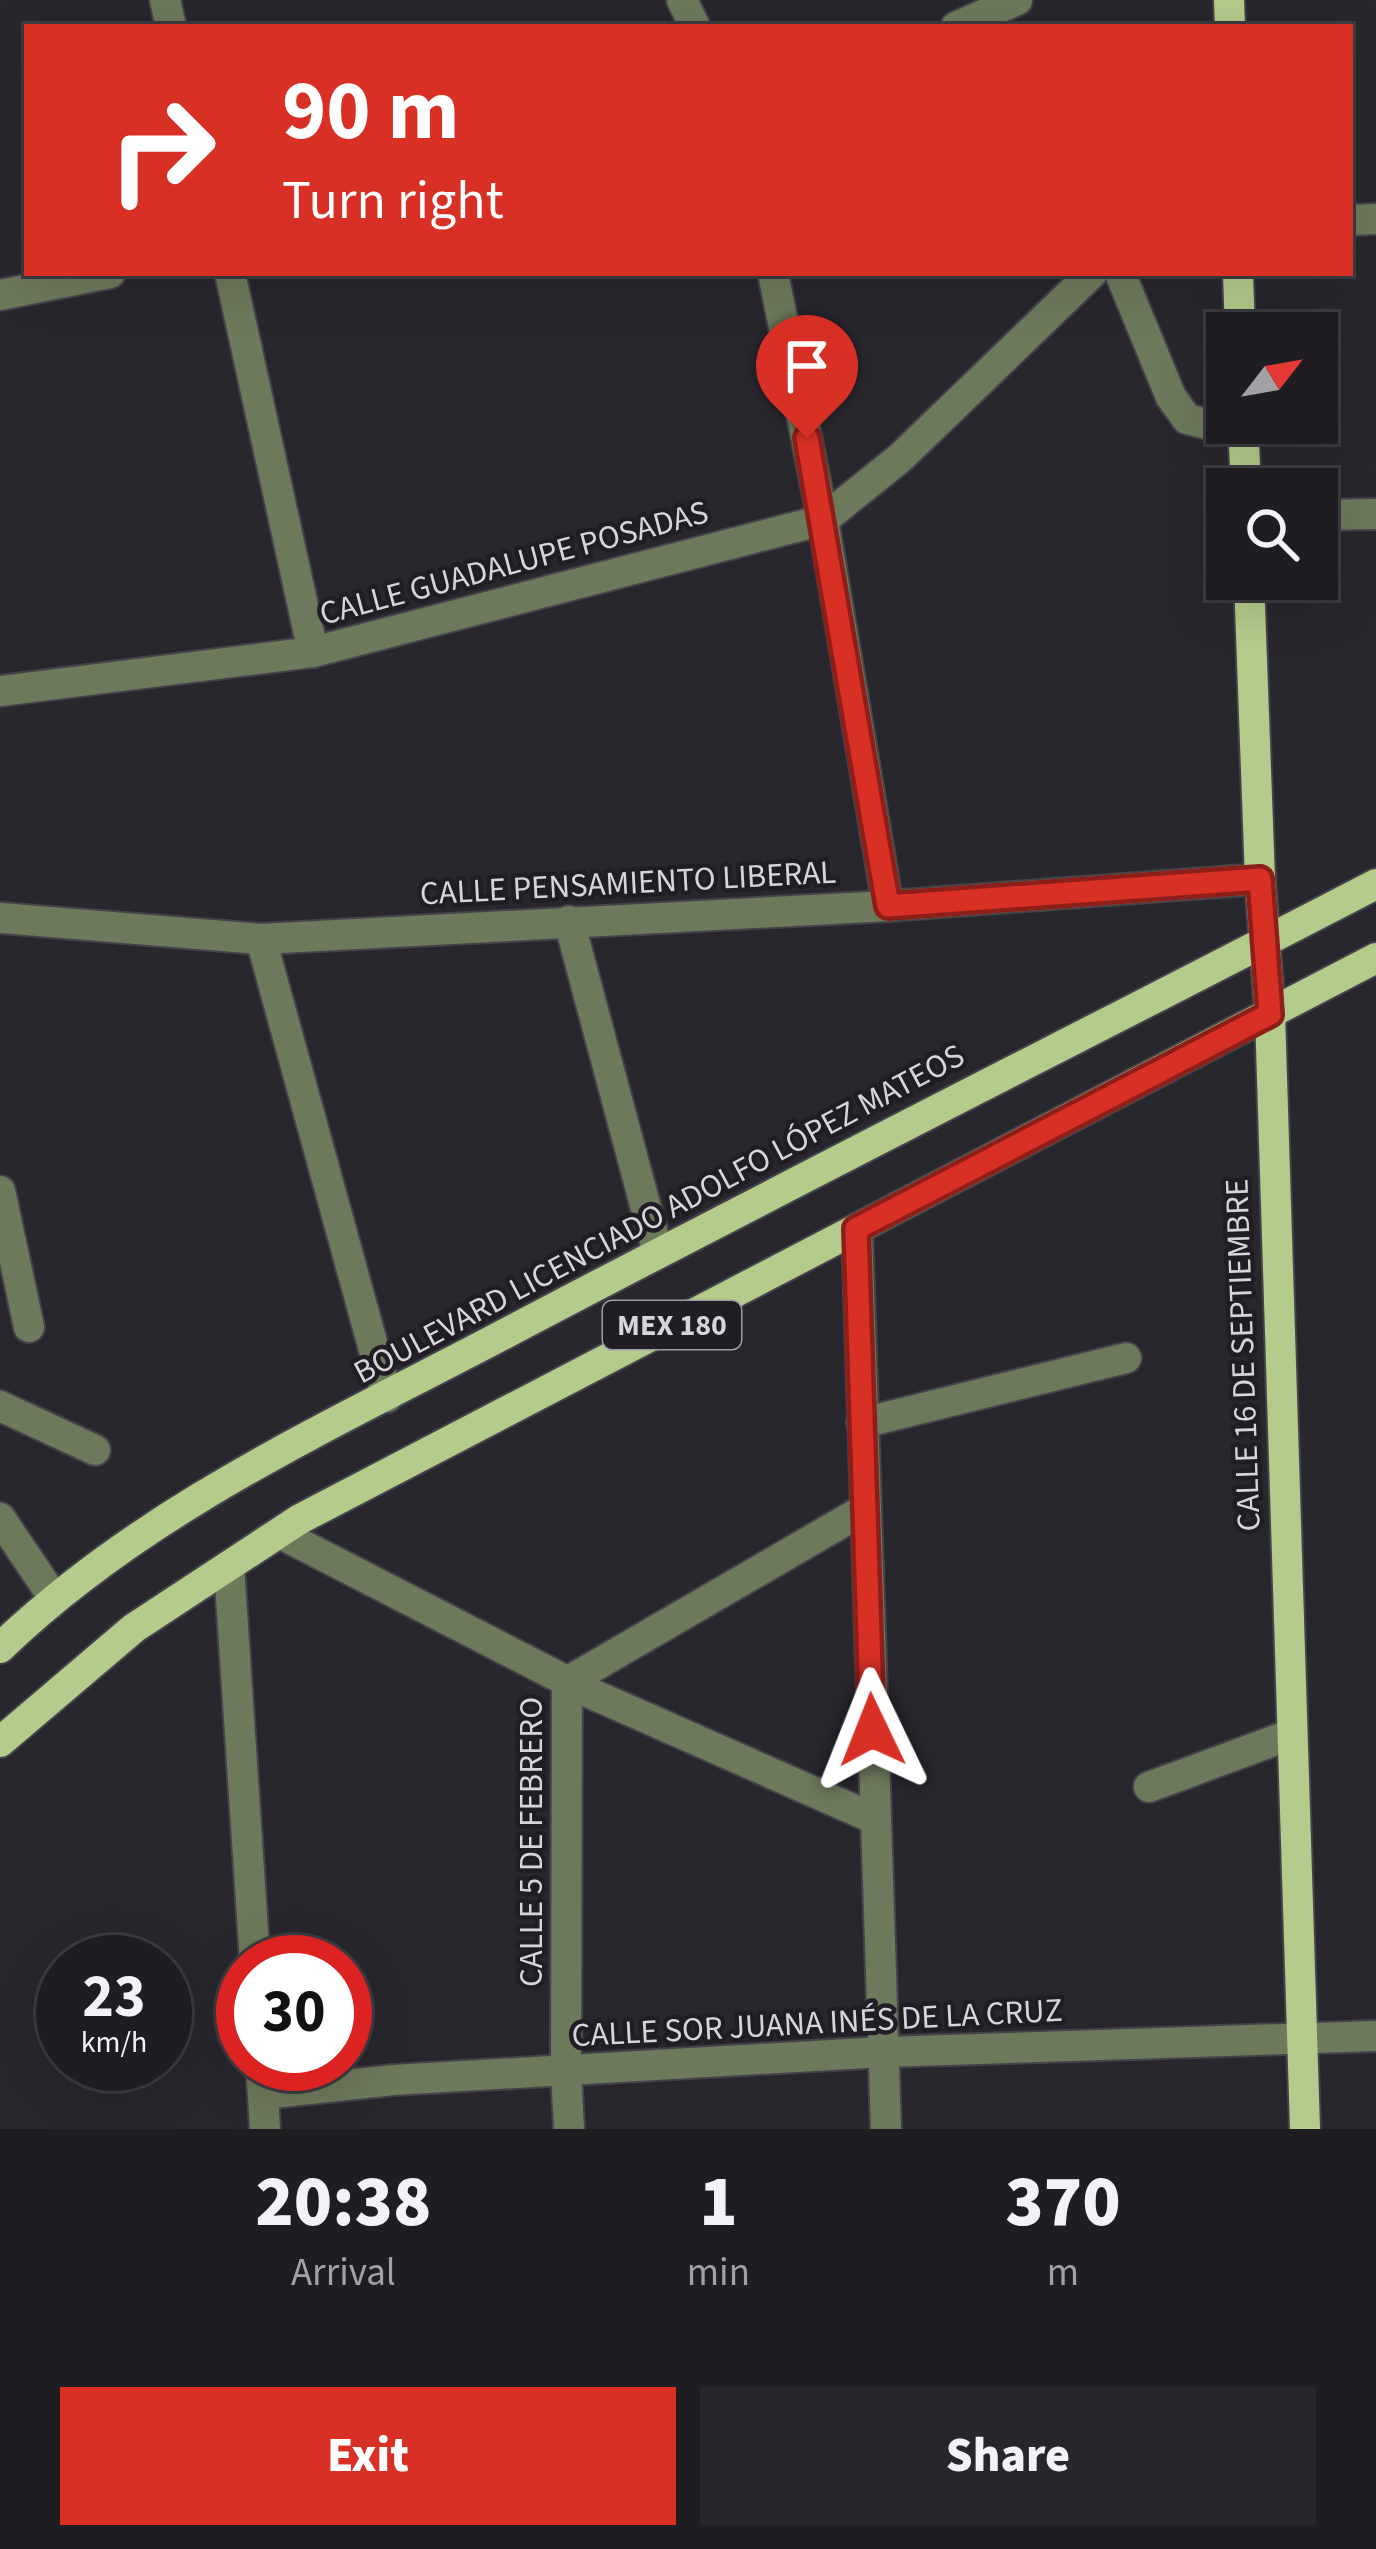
<!DOCTYPE html>
<html lang="en">
<head>
<meta charset="utf-8">
<style>
	:root { --surface:#1f1d22; --page:#27262a; --text:#f1f3f6; --muted:#a1a2a5; --line:#3c3b40; --accent:#d93025 }
	body { margin:0; font-family:"Source Sans 3",sans-serif; background:var(--page); color:var(--text); height:100vh; display:flex; flex-direction:column; font-size:45px; white-space:nowrap }
	* { box-sizing:border-box; margin:0 }
	p { font-size:39px; color:var(--muted) }
	.icon { flex:none; width:66px; height:66px; fill:none; stroke:currentColor; stroke-width:2; stroke-linecap:round; stroke-linejoin:round }
	.map { position:relative; height:2129px; overflow:hidden }
	.sheet { display:flex; flex-direction:column; background:var(--surface); flex:1 }
	.sheet>* { flex:none }
	.hud { position:absolute; left:24px; top:24px; width:1329px; height:252px; border-radius:0px; box-shadow:0 12px 48px #0002,0 0 0 3px var(--line); background:#d93025; color:#fff; overflow:hidden }
	.needle { width:78px; rotate:59deg }
	.tools { position:absolute; left:1206px; top:312px; display:grid; gap:24px }
	.tools a { display:grid; place-items:center; width:132px; height:132px; border-radius:0px; background:var(--surface); box-shadow:0 12px 48px #0002,0 0 0 3px var(--line); font-size:60px }
	.speed { position:absolute; left:36px; top:1935px; display:flex; gap:24px; font-size:60px; font-weight:700; text-align:center }
	.speed>* { display:grid; place-content:center; width:156px; height:156px; border-radius:50%; background:var(--surface); box-shadow:0 12px 48px #0002,0 0 0 3px var(--line); line-height:1 }
	.speed small { font-size:30px; font-weight:400 }
	.speed .limit { border:18px solid #d22; background:#fff; color:#111 }
	.pin { position:absolute; display:grid; place-items:center; width:102px; height:102px; color:#fff; margin:-123px -51px; border-radius:50% 50% 50% 0; rotate:-45deg; box-shadow:0 0 12px #0007 }
	.pin .icon { rotate:45deg }
	.me { position:absolute; width:132px; margin:-66px; rotate:358deg; stroke-linejoin:round; filter:drop-shadow(0 0 9px #0008) }
	.turn { display:flex; align-items:center; gap:42px; height:252px; padding:0 60px; font-size:54px }
	.turn .icon { width:156px; height:156px; stroke-width:2.5 }
	.turn b { display:block; font-size:84px; line-height:102px }
	.eta { display:flex; justify-content:space-evenly; align-items:center; height:204px; text-align:center }
	.eta b { font-size:72px; font-weight:800; line-height:84px }
	.cta { display:flex; gap:24px; margin-top:auto; padding:24px 60px }
	.cta a { flex:1; height:138px; border-radius:0px; background:var(--accent); color:#fff; font-size:48px; font-weight:800; line-height:138px; text-align:center }
	.cta a+a { background:var(--page); color:var(--text) }
	.map>svg:first-child { display:block }
</style>
</head>
<body>
<div class="map">
<svg width="1376" height="2129" viewBox="0 0 1376 2129">
	<rect width="100%" height="100%" fill="#29272e"/>
	<g fill="none" stroke-linecap="round" stroke-linejoin="round">
		<!-- minor casing -->
		<g stroke="#45434a" stroke-width="34">
			<g id="minor">
				<path d="M165 0 171 27"/>
				<path d="M682 0 695 27"/>
				<path d="M956 27 1017 0"/>
				<path d="M1350 220 1376 219"/>
				<path d="M230 273 313 652"/>
				<path d="M773 273 823 520 888 906"/>
				<path d="M1120 273 1171 397 1187 419 1244 433"/>
				<path d="M0 295 110 273"/>
				<path d="M1317 515 1376 514"/>
				<path d="M0 691 313 652 823 520 900 458 1092 273"/>
				<path d="M0 918 261 939 888 906 1260 879"/>
				<path d="M569 921 658 1253"/>
				<path d="M261 939 387 1397"/>
				<path d="M0 1191 29 1327"/>
				<path d="M857 1229 886 2129"/>
				<path d="M0 1406 95 1450"/>
				<path d="M862 1423 1126 1358"/>
				<path d="M0 1518 54 1598"/>
				<path d="M279 1533 590 1693 875 1819"/>
				<path d="M229 1566 255 1962"/>
				<path d="M1149 1787 1292 1734"/>
				<path d="M261 2064 265 2129"/>
				<path d="M263 2094 393 2080 884 2052 1376 2036"/>
				<path d="M569 2129 566 2071 567 1682 865 1509"/>
			</g>
		</g>
		<!-- major casing -->
		<g stroke="#45434a" stroke-width="34">
			<g id="major">
				<path d="M1229 0 1230 27"/>
				<path d="M1238 273 1240 333"/>
				<path d="M1243 423 1246 489"/>
				<path d="M1249 579 1260 879 1270 1014 1305 2129"/>
				<path d="M0 1648C146 1507 337 1423 514 1329 800 1178 1089 1033 1376 884"/>
				<path d="M0 1742 134 1628 300 1519 1376 958"/>
			</g>
		</g>
		<!-- minor -->
		<use href="#minor" stroke="#6d795b" stroke-width="30"/>
		<!-- major -->
		<use href="#major" stroke="#b3cb8b" stroke-width="30"/>
	</g>
	<g fill="none" stroke-linecap="round" stroke-linejoin="round">
		<!-- route casing -->
		<g stroke="#8d1f18" stroke-width="30">
			<path id="route" d="M807 438 888 906 1260 879 1270 1014 856 1229 872 1730"/>
		</g>
		<!-- route -->
		<use href="#route" stroke="#d93025" stroke-width="21"/>
	</g>
	<g text-anchor="middle" dominant-baseline="central" stroke-width="9" stroke-linejoin="round" paint-order="stroke">
		<!-- shield labels -->
		<rect fill="#201d24" stroke="#a09ea3" stroke-width="3" x="603" y="1301" width="138" height="48" rx="9"/>
		<g font-size="30" font-weight="bold" fill="#d7d5da">
			<text x="672" y="1325">MEX 180</text>
		</g>
		<!-- street labels -->
		<g font-size="33" fill="#d7d5da" stroke="#201d24">
			<text transform="translate(514 563) rotate(-15)">CALLE GUADALUPE POSADAS</text>
			<text transform="translate(628 883) rotate(-3)">CALLE PENSAMIENTO LIBERAL</text>
			<text transform="translate(659 1214) rotate(-28)">BOULEVARD LICENCIADO ADOLFO LÓPEZ MATEOS</text>
			<text transform="translate(1243 1355) rotate(-92)">CALLE 16 DE SEPTIEMBRE</text>
			<text transform="translate(531 1842) rotate(-90)">CALLE 5 DE FEBRERO</text>
			<text transform="translate(817 2023) rotate(-3)">CALLE SOR JUANA INÉS DE LA CRUZ</text>
		</g>
	</g>
</svg>
<div class="tools">
<a><svg class="needle" viewBox="-14 -14 28 28"><path d="M0-13l5 13h-10z" fill="#e53935"/><path d="M0 13l5-13h-10z" fill="#a1a2a5"/></svg></a>
<a><svg class="icon" aria-label="search" viewBox="0 0 24 24"><circle cx="10" cy="10" r="6"/><path d="M15 15l6 6"/></svg></a>
</div>
<div class="speed"><div>23<small>km/h</small></div><div class="limit">30</div></div>
<div class="pin" style="left:807px;top:438px;background:#d93025"><svg class="icon" aria-label="arrive" viewBox="0 0 24 24"><path d="M6 21V4h12l-3 4 3 4H6"/></svg></div>
<svg class="me" style="left:872px;top:1730px" viewBox="-20 -20 40 40"><path d="M0-17L14 15 0 8-14 15z" fill="#d93025" stroke="#fff" stroke-width="4"/></svg>
<div class="hud">
<div class="turn"><svg class="icon" aria-label="right" viewBox="0 0 24 24"><path d="M7 20v-9h11M14 6l5 5-5 5"/></svg><div><b>90 m</b>Turn right</div></div>
</div>
</div>
<section class="sheet">
<div class="eta">
<div><b>20:38</b><p>Arrival</p></div>
<div><b>1</b><p>min</p></div>
<div><b>370</b><p>m</p></div>
</div>
<div class="cta"><a>Exit</a><a>Share</a></div>
</section>
</body>
</html>
